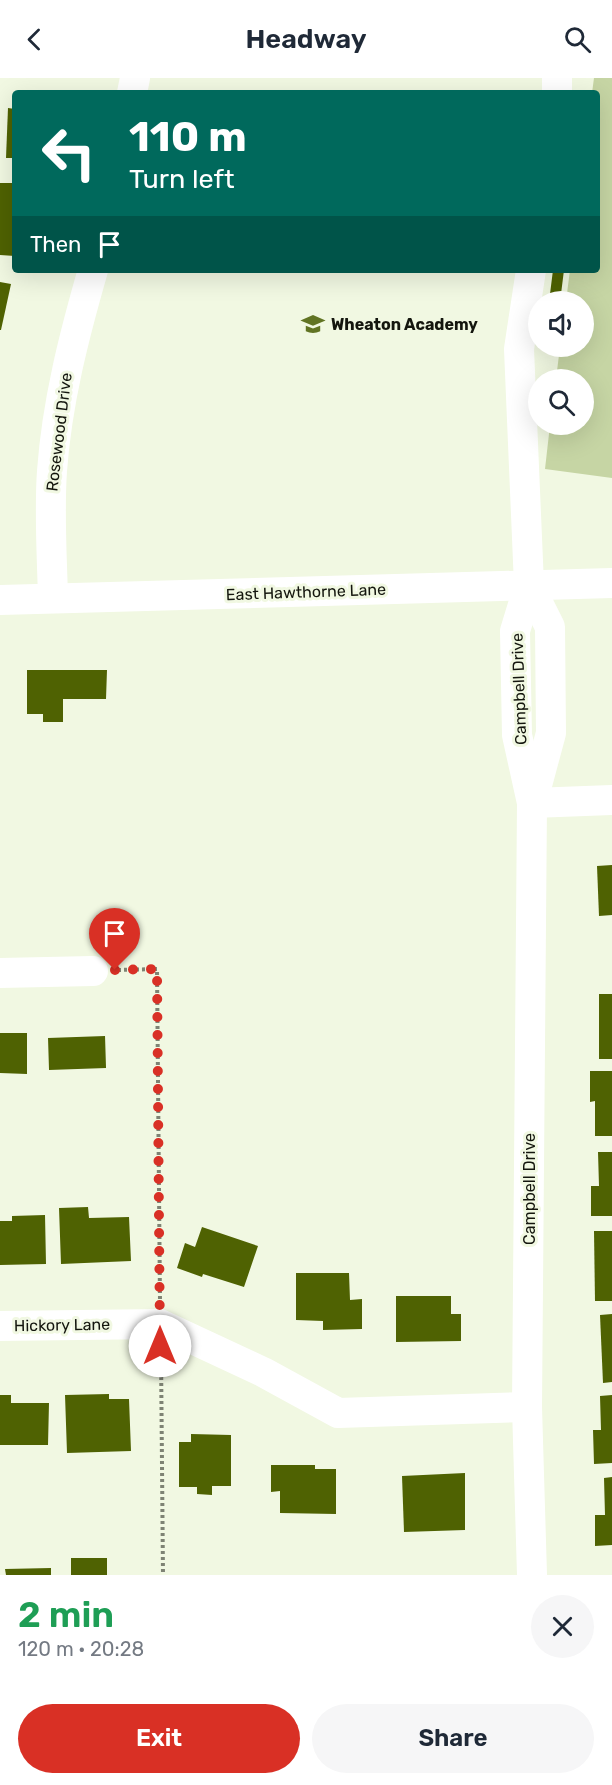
<!DOCTYPE html>
<html lang="en">
<head>
<meta charset="utf-8">
<style>
	:root { --surface:#fff; --page:#f6f6f7; --text:#1f2937; --muted:#747a83; --accent:#d93025 }
	body { margin:0; font-family:Rubik,sans-serif; background:var(--page); color:var(--text); height:100vh; display:flex; flex-direction:column; font-size:22px; white-space:nowrap }
	* { box-sizing:border-box; margin:0 }
	p { font-size:20px; color:var(--muted) }
	.icon { flex:none; width:33px; height:33px; fill:none; stroke:currentColor; stroke-width:2; stroke-linecap:round; stroke-linejoin:round }
	.map { position:relative; height:1497px; overflow:hidden }
	.panel { display:flex; flex-direction:column; background:var(--surface); flex:1 }
	.panel>* { flex:none }
	.banner { position:absolute; left:12px; top:12px; width:588px; height:183px; border-radius:6px; box-shadow:0 6px 24px #0002; background:#00695c; color:#fff; overflow:hidden }
	.fabs { position:absolute; left:528px; top:213px; display:grid; gap:12px }
	.fabs a { display:grid; place-items:center; width:66px; height:66px; border-radius:50%; background:var(--surface); box-shadow:0 6px 24px #0002; font-size:30px }
	.pin { position:absolute; display:grid; place-items:center; width:51px; height:51px; color:#fff; margin:-62px -26px; border-radius:50% 50% 50% 0; rotate:-45deg; box-shadow:0 0 6px #0007 }
	.pin .icon { rotate:45deg }
	.me { position:absolute; width:66px; margin:-33px; rotate:0deg; stroke-linejoin:round; filter:drop-shadow(0 0 4px #0008) }
	.turn { display:flex; align-items:center; gap:21px; height:126px; padding:0 18px; font-size:27px }
	.turn .icon { width:78px; height:78px; stroke-width:2.5 }
	.turn b { display:block; font-size:42px; line-height:51px }
	.then { display:flex; align-items:center; height:57px; padding:0 18px; background:#0003; gap:12px; font-size:22px }
	.round { display:grid; place-items:center; flex:none; width:63px; height:63px; border-radius:32px; background:var(--page) }
	.headline { display:flex; align-items:center; justify-content:space-between; height:102px; padding:0 18px }
	h1 { font-size:36px; font-weight:600; line-height:45px; color:#1e9e55 }
	.primary-button { display:flex; gap:12px; margin-top:auto; padding:12px 18px }
	.primary-button a { flex:1; height:69px; border-radius:36px; background:var(--accent); color:#fff; font-size:24px; font-weight:600; line-height:69px; text-align:center }
	.primary-button a+a { background:var(--page); color:var(--text) }
	header { display:flex; justify-content:space-between; align-items:center; height:78px; padding:0 18px; background:var(--surface); font-size:27px; font-weight:600 }
	.map>svg:first-child { display:block }
</style>
</head>
<body>
<header><svg class="icon" aria-label="back" viewBox="0 0 24 24"><path d="M15 5l-7 7 7 7"/></svg>Headway<svg class="icon" aria-label="search" viewBox="0 0 24 24"><circle cx="10" cy="10" r="6"/><path d="M15 15l6 6"/></svg></header>
<div class="map">
<svg width="612" height="1497" viewBox="0 0 612 1497">
	<rect width="100%" height="100%" fill="#f1f8e2"/>
	<!-- green -->
	<path fill="#c6d5a4" d="M594 0H612V400L545 391 550 347 584 346V302L556 301 560 269 584 268V224L566 223 570 192H597V15H592Z"/>
	<!-- building -->
	<g fill="#4f6202">
		<path d="M8 30 15 31V80H6Z"/>
		<path d="M0 105H15V178L0 177Z"/>
		<path d="M553 192H564L560 224H549Z"/>
		<path d="M0 204 11 206 1 252H0Z"/>
		<path d="M27 592H107L106 621H63V644H43V636H27Z"/>
		<path d="M612 787V837L599 838 597 788Z"/>
		<rect x="599" y="916" width="13" height="65"/>
		<path d="M0 955H27V996L0 995Z"/>
		<path d="M105 958 106 990 49 992 48 960Z"/>
		<path d="M590 993H612V1058H595V1023L590 1024Z"/>
		<path d="M598 1074H612V1138H591V1108H599Z"/>
		<path d="M88 1129 89 1140 129 1139 131 1183 61 1186 59 1130Z"/>
		<path d="M45 1137 46 1186 0 1187V1143H12V1138Z"/>
		<path d="M202 1149 258 1168 244 1209 203 1196 202 1199 177 1190 185 1165 195 1169Z"/>
		<path d="M594 1153H612V1223H595Z"/>
		<path d="M296 1195H349L350 1222 362 1221V1251L323 1252V1243L296 1242Z"/>
		<path d="M396 1218H451V1236H461V1263L396 1264Z"/>
		<path d="M612 1236V1304L603 1305 600 1237Z"/>
		<path d="M109 1316V1321H129L131 1373 67 1375 65 1317Z"/>
		<path d="M0 1317H11V1325H49L48 1367H0Z"/>
		<path d="M612 1317V1385L594 1386 593 1352H601L600 1318Z"/>
		<path d="M191 1356 231 1357V1408H212V1417L197 1416V1409H179V1364H191Z"/>
		<path d="M271 1387H315V1391H336V1436L280 1435V1413L271 1414Z"/>
		<path d="M465 1395V1452L404 1454 402 1398Z"/>
		<path d="M612 1399V1467L595 1468V1437H605L604 1400Z"/>
		<rect x="71" y="1480" width="36" height="17"/>
		<path d="M51 1490V1497H6L5 1491Z"/>
	</g>
	<g fill="none" stroke-linecap="round" stroke-linejoin="round">
		<!-- path -->
		<g stroke="#7e8374" stroke-width="4" stroke-dasharray="3 3" stroke-linecap="butt">
			<path d="M118 892 157 891 160 1223"/>
			<path d="M161 1275 163 1497"/>
		</g>
		<!-- minor -->
		<g stroke="#fff" stroke-width="30">
			<path d="M557 0V15"/>
			<path d="M132 15 135 0"/>
			<path d="M531 192 519 271 529 507 515 553 517 657 532 725 527 1329 532 1497"/>
			<path d="M529 507 550 549 551 655 533 722"/>
			<path d="M53 520C52 478 49 435 52 393 57 324 74 258 93 192"/>
			<path d="M0 522 612 505"/>
			<path d="M532 725 612 722"/>
			<path d="M0 895 93 893"/>
			<path d="M0 1248 160 1246 263 1294 338 1335 527 1329"/>
		</g>
	</g>
	<g fill="none" stroke-linecap="round" stroke-linejoin="round">
		<!-- route -->
		<path stroke="#d93025" stroke-width="10" stroke-dasharray="0 18" d="M115 892 157 891 160 1268"/>
	</g>
	<!-- icons -->
	<defs>
		<g id="school-bare" transform="scale(1.8)"><path d="M0-5L7-2L0 1L-7-2ZM-4 1L0 2.5L4 1V4Q0 6-4 4Z" fill="#617423" stroke="#f1f8e2" stroke-width="2.5" paint-order="stroke"/></g>
	</defs>
	<g fill-rule="evenodd">
		<use href="#school-bare" x="313" y="246"/>
	</g>
	<g text-anchor="middle" dominant-baseline="central" stroke-width="6" stroke-linejoin="round" paint-order="stroke">
		<!-- poi labels -->
		<g font-size="16" font-weight="bold" fill="#14160e" stroke="#f1f8e2" text-anchor="start">
			<text x="331" y="246">Wheaton Academy</text>
		</g>
		<!-- street labels -->
		<g font-size="16" fill="#14160e" stroke="#f1f8e2">
			<text transform="translate(59 354) rotate(-83)">Rosewood Drive</text>
			<text transform="translate(306 514) rotate(-2)">East Hawthorne Lane</text>
			<text transform="translate(519 611) rotate(-92)">Campbell Drive</text>
			<text transform="translate(529 1111) rotate(-90)">Campbell Drive</text>
			<text transform="translate(62 1247) rotate(-1)">Hickory Lane</text>
		</g>
	</g>
</svg>
<div class="fabs">
<a><svg class="icon" aria-label="sound" viewBox="0 0 24 24"><path d="M4 9h4l5-4v14l-5-4H4zM17 9q2 3 0 6"/></svg></a>
<a><svg class="icon" aria-label="search" viewBox="0 0 24 24"><circle cx="10" cy="10" r="6"/><path d="M15 15l6 6"/></svg></a>
</div>
<div class="pin" style="left:115px;top:892px;background:#d93025"><svg class="icon" aria-label="arrive" viewBox="0 0 24 24"><path d="M6 21V4h12l-3 4 3 4H6"/></svg></div>
<svg class="me" style="left:160px;top:1268px" viewBox="-20 -20 40 40"><circle r="19" fill="#fff"/><path d="M0-13L10 11 0 6-10 11z" fill="#d93025"/></svg>
<div class="banner">
<div class="turn"><svg class="icon" aria-label="left" viewBox="0 0 24 24"><path d="M17 20v-9H6M10 6l-5 5 5 5"/></svg><div><b>110 m</b>Turn left</div></div>
<div class="then">Then<svg class="icon" aria-label="arrive" viewBox="0 0 24 24"><path d="M6 21V4h12l-3 4 3 4H6"/></svg></div>
</div>
</div>
<section class="panel">
<div class="headline"><div><h1>2 min</h1><p>120 m · 20:28</p></div><a class="round"><svg class="icon" aria-label="close" viewBox="0 0 24 24"><path d="M6 6l12 12M18 6L6 18"/></svg></a></div>
<div class="primary-button"><a>Exit</a><a>Share</a></div>
</section>
</body>
</html>
